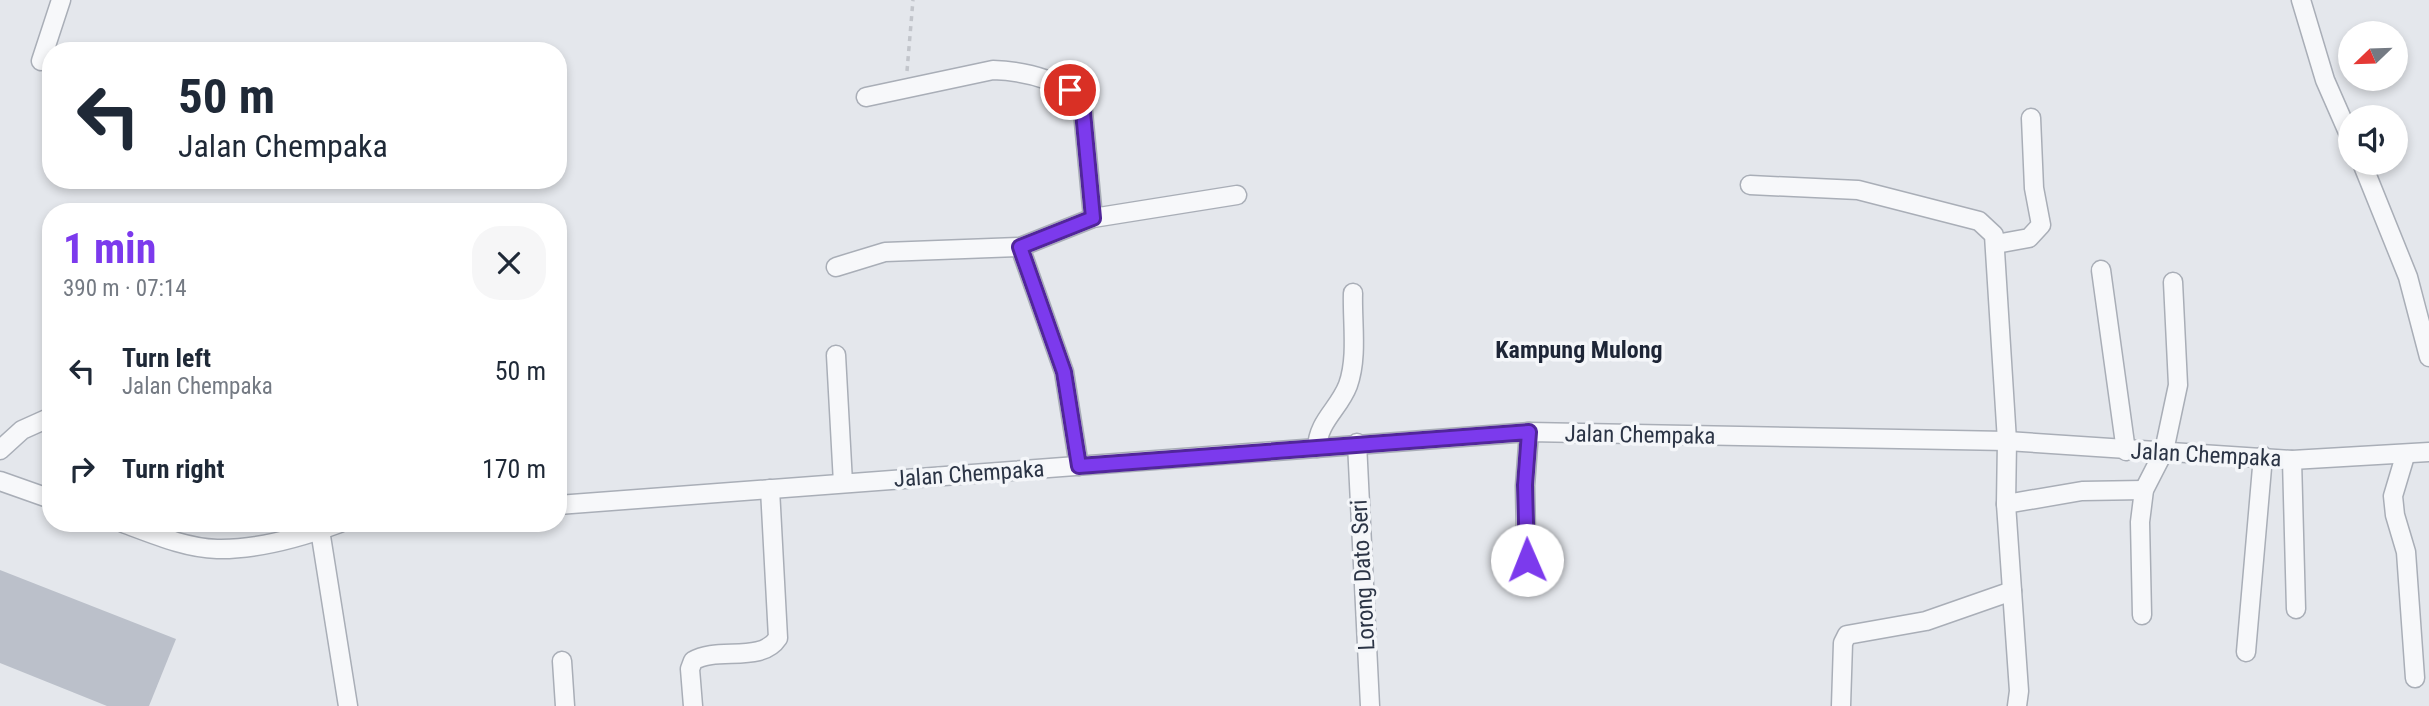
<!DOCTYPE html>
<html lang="en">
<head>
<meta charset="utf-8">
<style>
	:root { --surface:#fff; --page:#f6f6f7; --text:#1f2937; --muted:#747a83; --accent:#7c3aed }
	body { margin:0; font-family:"Roboto Condensed",sans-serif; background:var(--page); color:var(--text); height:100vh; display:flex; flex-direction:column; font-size:26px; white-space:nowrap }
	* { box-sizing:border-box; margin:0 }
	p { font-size:23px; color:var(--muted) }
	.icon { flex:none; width:38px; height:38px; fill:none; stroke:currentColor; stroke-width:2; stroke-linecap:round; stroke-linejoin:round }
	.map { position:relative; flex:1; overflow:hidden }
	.panel { position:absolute; left:42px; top:203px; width:525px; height:329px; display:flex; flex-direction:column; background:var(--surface); border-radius:28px; box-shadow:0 4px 10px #0003 }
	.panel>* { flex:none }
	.top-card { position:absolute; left:42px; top:42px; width:525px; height:147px; border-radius:28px; box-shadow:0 4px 10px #0003; background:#fff; color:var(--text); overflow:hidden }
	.needle { width:46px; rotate:247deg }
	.controls { position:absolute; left:2338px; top:21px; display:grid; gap:14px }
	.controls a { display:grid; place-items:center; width:70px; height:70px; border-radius:50%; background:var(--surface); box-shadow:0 4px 10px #0003; font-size:35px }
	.pin { position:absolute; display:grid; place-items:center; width:60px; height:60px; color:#fff; margin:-30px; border:4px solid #fff; border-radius:50%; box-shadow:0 2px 7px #0007 }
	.me { position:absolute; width:77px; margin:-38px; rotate:359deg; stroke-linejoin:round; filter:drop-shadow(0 0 5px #0008) }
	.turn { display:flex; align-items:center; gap:24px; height:147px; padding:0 21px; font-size:32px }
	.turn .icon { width:91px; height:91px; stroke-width:2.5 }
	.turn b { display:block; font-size:49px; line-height:60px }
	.round { display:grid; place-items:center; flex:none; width:74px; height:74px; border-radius:28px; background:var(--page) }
	.headline { display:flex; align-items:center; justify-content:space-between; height:119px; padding:0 21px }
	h1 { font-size:42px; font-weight:700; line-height:52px; color:var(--accent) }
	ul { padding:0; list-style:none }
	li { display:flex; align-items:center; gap:21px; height:98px; padding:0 21px }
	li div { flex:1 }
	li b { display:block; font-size:26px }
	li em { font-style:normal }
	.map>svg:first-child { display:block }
</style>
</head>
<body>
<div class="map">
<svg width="2429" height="706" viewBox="0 0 2429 706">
	<rect width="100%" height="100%" fill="#e4e7ec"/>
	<!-- building -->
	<path fill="#bbc0ca" d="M0 570 176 639 149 706H107L0 663Z"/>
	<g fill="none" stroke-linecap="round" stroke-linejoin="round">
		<!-- minor casing -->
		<g stroke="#a9aeb7" stroke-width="21">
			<g id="minor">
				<path d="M2301 0 2325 80 2350 137"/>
				<path d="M41 61 61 0"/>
				<path d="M866 97 993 70C1023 71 1073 80 1083 112L1093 218"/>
				<path d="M2362 163 2408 277 2429 357"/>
				<path d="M1750 185 1858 190 1979 221 1994 235 2007 441 2006 504 2019 691 2017 706"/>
				<path d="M1996 244 2029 238 2041 225 2034 188 2031 118"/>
				<path d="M1020 247 1064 372 1079 466"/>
				<path d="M836 267 885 252 1020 247 1093 218 1237 195"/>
				<path d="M2101 270 2126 451"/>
				<path d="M836 355 843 483"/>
				<path d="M1357 443 1370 706"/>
				<path d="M1317 448C1318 421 1339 409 1348 385 1358 357 1352 322 1353 293"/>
				<path d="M0 450 22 430 51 417"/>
				<path d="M2405 456 2393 496 2395 515 2406 552 2415 678"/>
				<path d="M2292 460 2296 609"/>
				<path d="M0 481 51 499"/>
				<path d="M2006 504 2082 491 2144 490"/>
				<path d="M558 505 1529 432 2007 441 2292 460 2429 452"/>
				<path d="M123 523C153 534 185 548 217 549 257 550 302 537 340 523"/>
				<path d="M320 530 348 706"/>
				<path d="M1527 585 1525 486 1529 432"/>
				<path d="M2142 615 2140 522 2144 490 2164 451 2178 385 2173 282"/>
				<path d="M2246 652 2263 456"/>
				<path d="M562 661 565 706"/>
				<path d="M693 706 690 669 693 661C717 646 761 664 778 638L770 489"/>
				<path d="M1841 706 1843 643 1847 635 1926 621 2012 591"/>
			</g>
		</g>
		<!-- path -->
		<path stroke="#c2c5cb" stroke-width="3.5" stroke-dasharray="5 5" stroke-linecap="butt" d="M907 71 913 0"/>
		<!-- minor -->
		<use href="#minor" stroke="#f7f8fa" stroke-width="18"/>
	</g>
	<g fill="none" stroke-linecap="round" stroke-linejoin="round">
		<!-- route casing -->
		<g stroke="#51269a" stroke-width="18">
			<path id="route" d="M1070 90 1079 99 1083 112 1093 218 1020 247 1064 372 1079 466 1529 432 1525 485 1527 560"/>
		</g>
		<!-- route -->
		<use href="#route" stroke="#7c3aed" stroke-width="12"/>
	</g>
	<g text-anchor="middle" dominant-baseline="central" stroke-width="7" stroke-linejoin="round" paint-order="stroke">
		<!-- street labels -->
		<g font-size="23" fill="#2b3445" stroke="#f4f6f9">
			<text transform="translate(1640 435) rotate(1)">Jalan Chempaka</text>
			<text transform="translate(2206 455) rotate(3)">Jalan Chempaka</text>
			<text transform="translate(969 474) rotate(-4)">Jalan Chempaka</text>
			<text transform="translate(1363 575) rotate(-93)">Lorong Dato Seri</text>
		</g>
		<!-- neighbourhood labels -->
		<g font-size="24" font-weight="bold" fill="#1d2536" stroke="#f4f6f9">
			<text x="1579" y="350">Kampung Mulong</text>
		</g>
	</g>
</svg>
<div class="controls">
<a><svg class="needle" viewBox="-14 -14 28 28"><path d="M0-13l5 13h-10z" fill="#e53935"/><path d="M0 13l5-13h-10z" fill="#747a83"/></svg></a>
<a><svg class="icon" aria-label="sound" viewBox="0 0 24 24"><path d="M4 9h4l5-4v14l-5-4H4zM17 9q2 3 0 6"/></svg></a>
</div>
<div class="pin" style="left:1070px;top:90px;background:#d93025"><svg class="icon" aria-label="arrive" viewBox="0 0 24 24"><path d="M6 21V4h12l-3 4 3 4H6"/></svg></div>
<svg class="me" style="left:1527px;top:560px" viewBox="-20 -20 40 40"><circle r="19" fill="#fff"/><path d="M0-13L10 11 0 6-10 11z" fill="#7c3aed"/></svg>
<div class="top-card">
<div class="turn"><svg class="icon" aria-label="left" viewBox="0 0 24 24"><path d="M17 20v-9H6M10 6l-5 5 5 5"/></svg><div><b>50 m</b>Jalan Chempaka</div></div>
</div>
<section class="panel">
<div class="headline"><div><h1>1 min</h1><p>390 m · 07:14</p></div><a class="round"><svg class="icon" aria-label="close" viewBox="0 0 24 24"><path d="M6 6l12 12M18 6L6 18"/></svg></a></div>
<ul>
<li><svg class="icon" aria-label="left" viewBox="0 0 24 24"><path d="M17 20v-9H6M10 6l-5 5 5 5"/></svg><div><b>Turn left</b><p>Jalan Chempaka</p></div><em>50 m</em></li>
<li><svg class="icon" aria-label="right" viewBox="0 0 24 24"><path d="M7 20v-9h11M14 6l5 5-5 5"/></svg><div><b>Turn right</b></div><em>170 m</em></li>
</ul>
</section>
</div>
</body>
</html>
